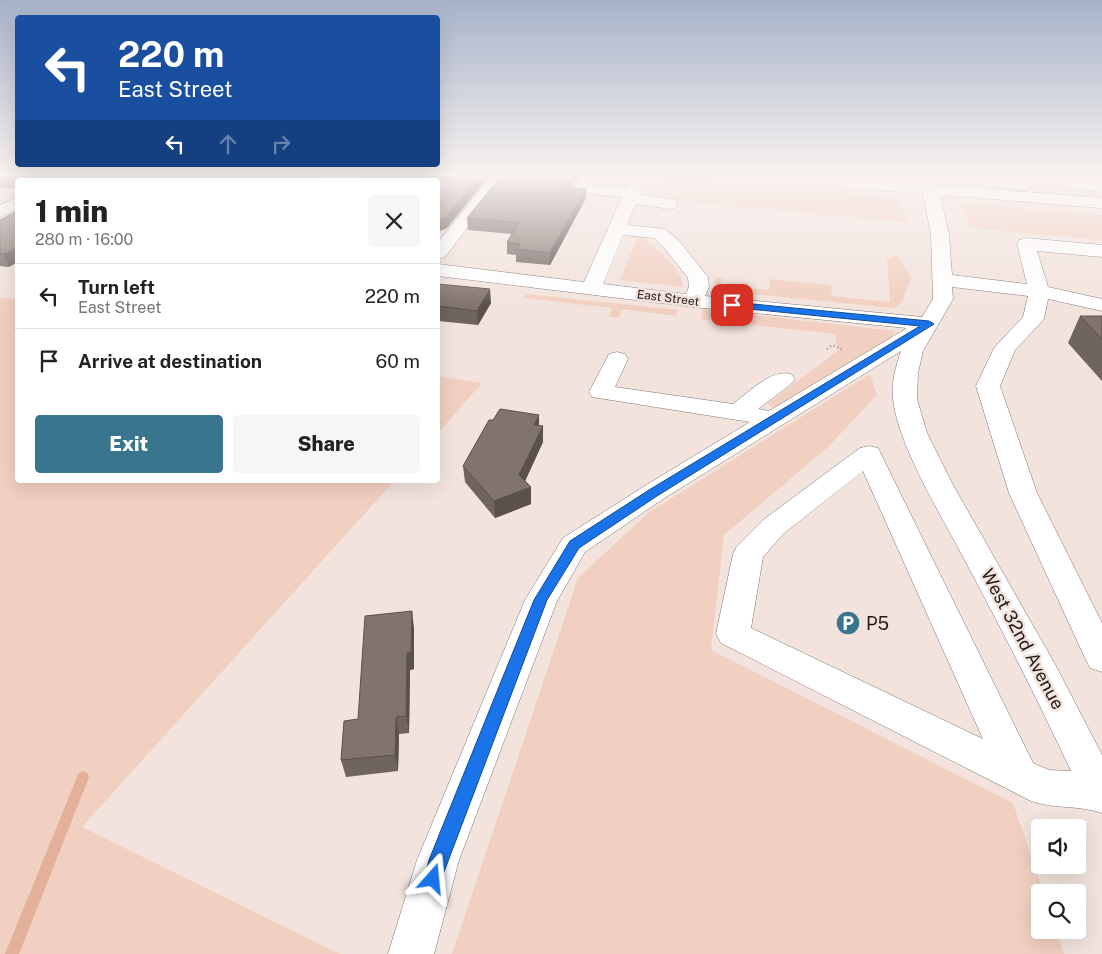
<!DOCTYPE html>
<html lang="en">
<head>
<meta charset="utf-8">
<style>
	:root { --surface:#fff; --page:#f6f6f6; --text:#222; --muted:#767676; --line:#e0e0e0; --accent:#39768d }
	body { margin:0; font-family:"Public Sans",sans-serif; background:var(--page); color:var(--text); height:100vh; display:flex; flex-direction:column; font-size:19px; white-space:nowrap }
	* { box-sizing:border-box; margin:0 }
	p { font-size:16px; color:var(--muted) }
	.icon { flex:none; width:28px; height:28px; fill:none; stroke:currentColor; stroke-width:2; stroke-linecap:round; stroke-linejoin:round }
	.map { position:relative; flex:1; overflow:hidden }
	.details { position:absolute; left:15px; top:178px; width:425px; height:305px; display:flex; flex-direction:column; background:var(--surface); border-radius:5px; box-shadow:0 5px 20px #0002 }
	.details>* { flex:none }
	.banner { position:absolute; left:15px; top:15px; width:425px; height:152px; border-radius:5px; box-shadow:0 5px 20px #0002; background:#1a4fa0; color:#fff; overflow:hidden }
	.controls { position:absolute; left:1031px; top:819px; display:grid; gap:10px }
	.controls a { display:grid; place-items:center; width:55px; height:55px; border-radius:5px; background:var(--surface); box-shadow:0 5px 20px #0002; font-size:25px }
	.pin { position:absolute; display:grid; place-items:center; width:42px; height:42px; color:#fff; margin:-21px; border-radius:10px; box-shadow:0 2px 8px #0006 }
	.me { position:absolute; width:55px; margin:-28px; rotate:18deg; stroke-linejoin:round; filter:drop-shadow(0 0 4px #0008) }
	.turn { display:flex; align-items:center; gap:18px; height:105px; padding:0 20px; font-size:22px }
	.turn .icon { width:65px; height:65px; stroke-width:2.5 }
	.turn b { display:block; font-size:35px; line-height:42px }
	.lanes { display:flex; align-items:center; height:48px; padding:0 20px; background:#0003; justify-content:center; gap:25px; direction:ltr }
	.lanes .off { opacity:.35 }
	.round { display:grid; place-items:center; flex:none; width:52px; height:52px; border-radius:5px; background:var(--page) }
	.overview { display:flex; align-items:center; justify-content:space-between; height:85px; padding:0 20px }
	h1 { font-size:30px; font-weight:800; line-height:38px }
	.cta { display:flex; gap:10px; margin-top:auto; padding:10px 20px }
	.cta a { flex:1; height:58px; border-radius:5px; background:var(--accent); color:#fff; font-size:20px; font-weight:800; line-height:58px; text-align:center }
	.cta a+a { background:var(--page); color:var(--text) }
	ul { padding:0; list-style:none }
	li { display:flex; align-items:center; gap:15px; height:65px; padding:0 20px; border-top:1px solid var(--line) }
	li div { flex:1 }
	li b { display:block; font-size:19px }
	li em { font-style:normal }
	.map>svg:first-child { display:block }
</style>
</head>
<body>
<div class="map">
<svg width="1102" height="954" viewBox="0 0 1102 954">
	<rect width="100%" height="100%" fill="#f2e3dd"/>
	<!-- green -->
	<g fill="#f1d0c1">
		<path d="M664 176 901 198 906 222 654 199Z"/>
		<path d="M961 203 1102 215V240L970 228Z"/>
		<path d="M638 237 644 238C658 251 682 267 683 287L620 280Z"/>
		<path d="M897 255 911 278 903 300 895 308 712 290 716 277 722 278 721 285 769 290 770 279 831 285 832 296 890 302 887 259Z"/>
		<path d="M526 294 678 310 676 316 622 309 619 317H609L612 308 524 298Z"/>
		<path d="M0 298 17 299 18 480H395L82 827 340 954H0Z"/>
		<path d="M703 309 895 331 890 341 774 408 767 404 838 351 835 334 706 320 701 319Z"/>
		<path d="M870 374 877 395 828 447 724 535 711 650 1013 803 1043 892H1040V930H1056L1064 954H452L578 578 648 513Z"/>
		<path d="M438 376 482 383 438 433Z"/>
	</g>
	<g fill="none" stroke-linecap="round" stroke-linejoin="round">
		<!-- stream -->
		<path fill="#e3b09a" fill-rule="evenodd" d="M83 771 87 773 89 777 19 954H5L77 777 79 773Z"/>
		<!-- minor casing -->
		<g stroke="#82756f" stroke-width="1">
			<g id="minor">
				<path d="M343 174H361L355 180H337Z"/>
				<path d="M493 174H509L445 257 438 259V242Z"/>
				<path d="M583 174H599L592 185 626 188 632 174H648L639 194 675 200 677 204 675 208 669 209 636 204 627 225 665 229 679 241 708 277 709 287 705 296 922 317 933 299 931 234 919 174H935L949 234 952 275 1027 284 1017 244 1019 240 1026 238 1102 245V257L1037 251 1048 287 1102 299V311L1048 299 1044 319 1015 350 1000 386 1037 493 1102 623V672L1090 668 1085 658 1009 493 976 386 994 348 1023 317 1028 296 952 287 953 299 923 351 918 373 917 399 927 433 953 485 1056 666 1102 755V813C1079 805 1054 809 1031 801L721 643 716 634 733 554 737 546 763 520 860 448 869 446 878 448 1033 763 1049 770 1071 771C1037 698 1000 626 962 555 940 513 898 445 893 399 891 383 896 366 901 351L663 499 585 552 557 601 459 860 434 954H388L417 860 525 600 563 538 643 487 750 422 592 397 589 392 609 354 617 352 625 354 628 359 615 387 733 404C749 392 771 369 791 374L795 379 791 384 758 409 769 411 907 328 693 307 438 276V264L584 282 622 197 576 192 574 189ZM623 235 654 238 665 249 688 278 689 287 686 294 603 284ZM863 471 983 739 751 628 763 557 783 534Z"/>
				<path d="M975 176 1024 180 1030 182 1032 185 1030 188 1024 190 969 184 967 181 969 178Z"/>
				<path d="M1070 179 1102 182V192L1064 187 1062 184 1064 181Z"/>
				<path d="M18 197V209L0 217V205Z"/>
			</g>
		</g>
		<!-- major casing -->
		<g stroke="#82756f" stroke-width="1">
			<path id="major" d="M737 174H799L1102 198V208L745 179 739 177Z"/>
		</g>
		<!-- path -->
		<path stroke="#948a86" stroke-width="2.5" stroke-dasharray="1 3" stroke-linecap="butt" d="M827 349 832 345 843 350"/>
		<!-- minor -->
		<use href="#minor" fill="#fff" fill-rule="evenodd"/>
		<!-- major -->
		<use href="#major" fill="#fff" fill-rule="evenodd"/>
	</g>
	<!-- wall -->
	<g fill="#6f645f">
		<path d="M0 174H317L309 180H18V189L0 188Z"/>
		<path d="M503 174H580L571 187 586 189 585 200 550 265 516 262V255L507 254V242L512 234 468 230 467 218Z"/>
		<path d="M0 220 9 267 0 266Z"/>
		<path d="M438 284 491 303 478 325 438 321Z"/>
		<path d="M1080 316H1102V381L1068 343Z"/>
		<path d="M539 426H543V442L525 481 531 504 495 518 465 482 463 466Z"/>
		<path d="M414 628V669L410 670 409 733 399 734 398 771 346 777 341 760 358 719Z"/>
	</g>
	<!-- shaded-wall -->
	<g fill="#5a514d">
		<path d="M300 174H317L309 180H291Z"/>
		<path d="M482 174H491L447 228 438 232V220Z"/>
		<path d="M573 174H580L564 198V187Z"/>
		<path d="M586 189 585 200 550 265V253Z"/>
		<path d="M18 248V262L9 267 3 254Z"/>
		<path d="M490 289 491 303 478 325 477 311Z"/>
		<path d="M539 415V430L534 425Z"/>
		<path d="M543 426V442L520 492 531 487V504L495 518 494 501Z"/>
		<path d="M412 611 414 628V669L410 670 409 733 406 716 407 653Z"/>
		<path d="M396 717 399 734 398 771 395 755Z"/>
	</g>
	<!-- building -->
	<g fill="#81746e" stroke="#5a514d">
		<path d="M0 174H300L291 180H31L0 177Z"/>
		<path d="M369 174H482L446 217 438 220V180H361Z"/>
		<path d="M503 174H573L564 187 586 189 550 253 516 249 520 244 507 242 519 223 467 218Z"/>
		<path d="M18 211V248L3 254H0V220Z"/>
		<path d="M438 284 490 289 477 311 438 306Z"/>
		<path d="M1080 316H1102V339Z"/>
		<path d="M500 409 539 415 534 425 543 426 519 475 531 487 494 501 463 466 489 420H493Z"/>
		<path d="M412 611 411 652 407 653 406 716 396 717 395 755 341 760 344 721 358 719 365 616Z"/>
	</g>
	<!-- sky -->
	<linearGradient id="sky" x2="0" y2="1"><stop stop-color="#a6b2c9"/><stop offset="0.57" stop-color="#f9f2f0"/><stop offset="1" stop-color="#f9f2f0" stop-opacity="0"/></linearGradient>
	<rect width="1102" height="307" fill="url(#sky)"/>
	<!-- route -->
	<path fill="#1a73e8" stroke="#114b97" d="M732 302 929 321 934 324 657 496 579 548 547 600 439 885 433 888 426 885 424 879 429 860 534 600 570 541 649 490 920 326 729 307V303Z"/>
	<!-- icons -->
	<defs>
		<g id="parking-disc" transform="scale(1.25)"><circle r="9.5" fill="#39768d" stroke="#f2e3dd"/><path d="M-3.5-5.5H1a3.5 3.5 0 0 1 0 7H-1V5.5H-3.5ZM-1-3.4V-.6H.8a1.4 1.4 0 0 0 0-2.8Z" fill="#fff"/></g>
	</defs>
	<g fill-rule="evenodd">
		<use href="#parking-disc" x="848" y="623"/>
	</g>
	<g text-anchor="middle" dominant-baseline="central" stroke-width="5" stroke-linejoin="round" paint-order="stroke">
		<!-- far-street labels -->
		<g font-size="12" fill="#201b19" stroke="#f2e3dd">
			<text transform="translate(668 298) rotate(7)">East Street</text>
		</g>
		<!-- near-poi labels -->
		<g font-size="18" fill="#201b19" stroke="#f2e3dd" text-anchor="start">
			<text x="866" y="623">P5</text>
		</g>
		<!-- near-street labels -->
		<g font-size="18" fill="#201b19" stroke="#f2e3dd">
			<text transform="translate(1023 639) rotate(62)">West 32nd Avenue</text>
		</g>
	</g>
</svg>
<div class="controls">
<a><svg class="icon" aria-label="sound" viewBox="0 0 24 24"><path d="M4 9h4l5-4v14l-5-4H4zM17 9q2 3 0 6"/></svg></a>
<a><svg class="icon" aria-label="search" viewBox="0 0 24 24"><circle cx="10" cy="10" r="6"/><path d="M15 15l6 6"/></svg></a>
</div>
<div class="pin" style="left:732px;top:305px;background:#d93025"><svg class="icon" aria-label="arrive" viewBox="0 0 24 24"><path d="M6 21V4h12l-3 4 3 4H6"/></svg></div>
<svg class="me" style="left:433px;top:879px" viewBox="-20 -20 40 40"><path d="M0-17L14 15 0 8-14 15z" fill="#1a73e8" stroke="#fff" stroke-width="4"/></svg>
<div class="banner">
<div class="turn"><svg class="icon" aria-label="left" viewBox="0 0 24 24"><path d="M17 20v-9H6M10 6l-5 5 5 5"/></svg><div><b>220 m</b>East Street</div></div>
<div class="lanes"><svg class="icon" aria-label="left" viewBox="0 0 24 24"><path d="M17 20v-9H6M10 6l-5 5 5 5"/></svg><svg class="icon off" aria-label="ahead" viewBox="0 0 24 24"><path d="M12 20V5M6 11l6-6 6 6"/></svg><svg class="icon off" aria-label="right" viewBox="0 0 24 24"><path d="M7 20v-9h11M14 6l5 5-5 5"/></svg></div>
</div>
<section class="details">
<div class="overview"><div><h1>1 min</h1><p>280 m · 16:00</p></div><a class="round"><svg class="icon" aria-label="close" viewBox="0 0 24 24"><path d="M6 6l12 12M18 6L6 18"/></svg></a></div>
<ul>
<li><svg class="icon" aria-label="left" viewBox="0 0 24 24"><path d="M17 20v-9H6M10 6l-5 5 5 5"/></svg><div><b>Turn left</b><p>East Street</p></div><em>220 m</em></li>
<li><svg class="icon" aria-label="arrive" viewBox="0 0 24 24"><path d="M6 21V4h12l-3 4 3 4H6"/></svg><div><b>Arrive at destination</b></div><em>60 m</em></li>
</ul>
<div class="cta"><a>Exit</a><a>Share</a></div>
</section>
</div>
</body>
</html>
